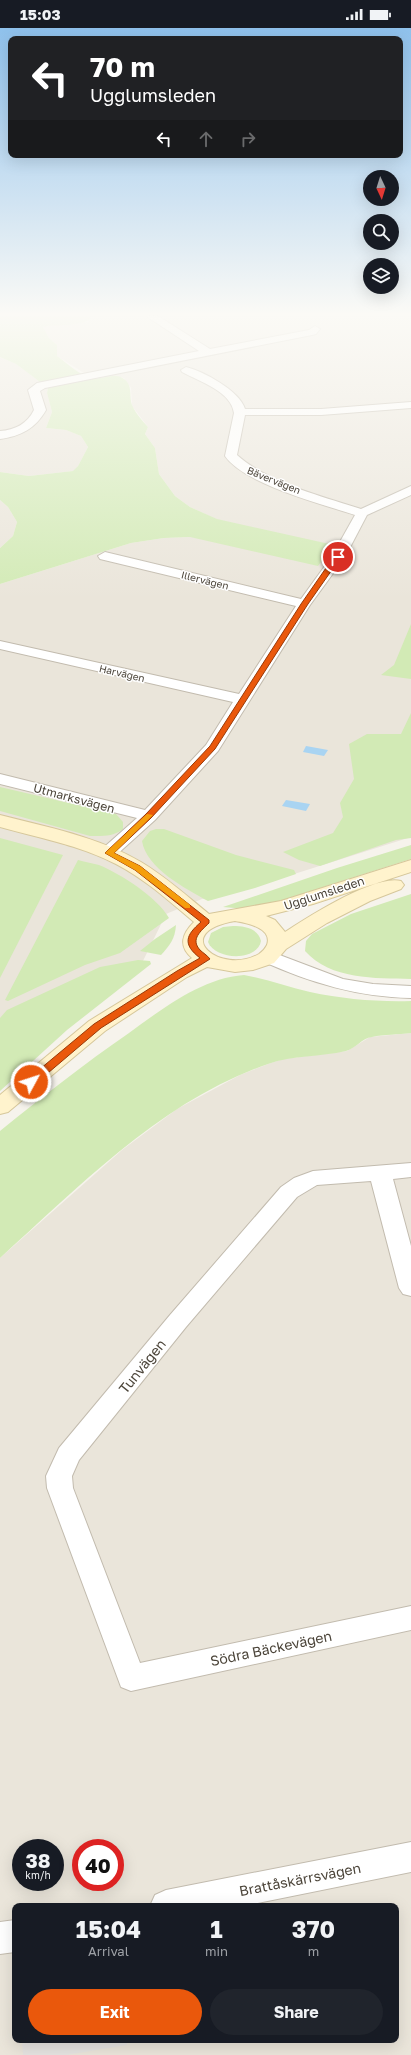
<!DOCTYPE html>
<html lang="en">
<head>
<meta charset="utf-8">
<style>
	:root { --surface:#171b24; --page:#20242c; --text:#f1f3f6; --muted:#9ea1a6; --accent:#ea580c }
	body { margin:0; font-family:"Golos Text",sans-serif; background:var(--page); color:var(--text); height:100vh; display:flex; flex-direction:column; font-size:15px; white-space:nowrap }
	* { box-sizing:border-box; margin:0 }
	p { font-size:13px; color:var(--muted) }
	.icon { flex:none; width:22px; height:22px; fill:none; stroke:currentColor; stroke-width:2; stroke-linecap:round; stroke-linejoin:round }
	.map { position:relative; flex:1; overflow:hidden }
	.side { position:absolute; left:12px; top:1875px; width:387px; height:140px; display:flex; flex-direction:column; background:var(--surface); border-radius:8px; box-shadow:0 4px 16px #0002 }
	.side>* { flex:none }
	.hud { position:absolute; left:8px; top:8px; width:395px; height:122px; border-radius:8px; box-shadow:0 4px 16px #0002; background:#202124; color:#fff; overflow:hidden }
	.needle { width:26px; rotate:176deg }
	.controls { position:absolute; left:363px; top:142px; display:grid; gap:8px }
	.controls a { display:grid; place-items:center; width:36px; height:36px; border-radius:50%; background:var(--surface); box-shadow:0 4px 16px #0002; font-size:20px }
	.speed { position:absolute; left:12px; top:1811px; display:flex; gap:8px; font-size:20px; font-weight:700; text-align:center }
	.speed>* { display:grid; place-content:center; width:52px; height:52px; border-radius:50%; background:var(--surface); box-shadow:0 4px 16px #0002; line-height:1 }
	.speed small { font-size:10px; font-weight:400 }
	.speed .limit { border:6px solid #d22; background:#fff; color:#111 }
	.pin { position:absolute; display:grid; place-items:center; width:34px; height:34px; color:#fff; margin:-17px; border:2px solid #fff; border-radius:50%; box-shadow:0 1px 4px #0007 }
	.me { position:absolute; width:44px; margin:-22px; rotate:50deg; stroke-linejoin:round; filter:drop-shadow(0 0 3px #0008) }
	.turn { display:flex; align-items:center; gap:14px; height:84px; padding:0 16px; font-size:18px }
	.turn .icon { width:52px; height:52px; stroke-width:2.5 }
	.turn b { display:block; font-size:28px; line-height:34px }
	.lanes { display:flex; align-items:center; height:38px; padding:0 16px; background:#0003; justify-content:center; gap:20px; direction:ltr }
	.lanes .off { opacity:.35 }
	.eta { display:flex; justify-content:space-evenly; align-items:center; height:68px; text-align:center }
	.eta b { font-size:24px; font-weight:700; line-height:28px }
	.button { display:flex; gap:8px; margin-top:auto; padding:8px 16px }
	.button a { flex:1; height:46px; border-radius:24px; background:var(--accent); color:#fff; font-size:16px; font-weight:700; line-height:46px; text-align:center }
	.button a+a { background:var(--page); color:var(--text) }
	.status { display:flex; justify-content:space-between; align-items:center; height:28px; padding:0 20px; background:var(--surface); direction:ltr }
	.status svg { height:11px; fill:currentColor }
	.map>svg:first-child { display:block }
</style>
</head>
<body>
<div class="status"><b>15:03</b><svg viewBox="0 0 49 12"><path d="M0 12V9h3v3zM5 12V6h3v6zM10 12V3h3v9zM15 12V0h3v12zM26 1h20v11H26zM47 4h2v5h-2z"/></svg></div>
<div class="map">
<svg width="411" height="2027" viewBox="0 0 411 2027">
	<rect width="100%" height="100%" fill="#f6f3ec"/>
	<!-- residential -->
	<g fill="#eae5da" fill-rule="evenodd">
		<path d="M88 288H411V809L237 864 202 871 166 886 141 937 0 1054V556L131 515 164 510 190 509 216 491 190 479 175 468 159 446 155 420 145 406 148 399 132 378 131 360 124 350 114 348 92 350 57 328V317L49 310 43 298 88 294 91 290Z"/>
		<path d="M0 329 16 336 48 360 47 365 52 384 46 400 66 402 81 408 88 419 78 438 74 443 29 448 0 444Z"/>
		<path d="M0 472 8 479 17 494 13 508 0 520Z"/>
		<path d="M411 1005V2027H0V1230L122 1122 177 1081 240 1047 268 1036 283 1031 347 1023 370 1009ZM21 1820H55V1854H21ZM81 1820H115V1854H81ZM15 1878H396V2012H15Z"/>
	</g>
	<!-- green -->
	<g fill="#d2eab5">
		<path d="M0 288H88L91 290C84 299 54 296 43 299L49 310 57 317V328C67 335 79 347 91 350 101 353 114 343 124 351 134 358 128 370 133 379 136 386 142 392 148 399L145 406 155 420 159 446 175 468 190 479 217 491 334 517 318 538 190 509 164 510 131 515 0 556V520L13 508 17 494 8 479 0 472V444L29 448 73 443 78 438 88 419 81 408 66 402 46 400 52 384 47 365 48 360 16 336 0 329Z"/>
		<path d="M411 596V651L381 647 394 637Z"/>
		<path d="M411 685V810L396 812 320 838 299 832 283 824 333 805 343 789 340 775 354 751 349 716 367 706H401Z"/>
		<path d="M0 759 116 786 123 794V801C113 809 102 808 90 808L0 783Z"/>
		<path d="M156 801H164L236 827 294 842 296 846 255 860 208 873C186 861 146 840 142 813L150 803Z"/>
		<path d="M0 810 63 827 0 950Z"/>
		<path d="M411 817V831L264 878 246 881 223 879 337 840Z"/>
		<path d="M78 832C84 834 92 835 99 837 121 846 157 869 169 890L120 925 85 937 8 973 5 972Z"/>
		<path d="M411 866V951C375 950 331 952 305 923L306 913 312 906 351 886Z"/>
		<path d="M176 897C175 911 170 917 161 927L140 923 155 911Z"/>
		<path d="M233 898C244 898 258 900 261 913 257 934 215 932 208 914L211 905 223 899Z"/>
		<path d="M138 932 150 933 151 936 67 1002 0 1063V990L7 982 100 939Z"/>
		<path d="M244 947C267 951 288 959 310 964 343 971 377 974 411 973V1005C398 1007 384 1006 372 1009 362 1010 355 1021 346 1023 320 1029 293 1027 268 1036 163 1072 81 1157 0 1230V1103C42 1069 84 1036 129 1005 162 981 202 950 244 947Z"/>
	</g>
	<!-- parking -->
	<path fill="#e5e3e0" d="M22 2012H127V2017L66 2027H23Z"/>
	<!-- water -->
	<g fill="#a9d4f2">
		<path d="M306 718 328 722 324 728 303 724Z"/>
		<path d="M286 772 310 776 306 783 282 778Z"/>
	</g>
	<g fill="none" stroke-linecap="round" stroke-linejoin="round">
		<!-- street casing -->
		<g stroke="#c2bbae" stroke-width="2">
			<g id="street">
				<path d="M146 288H158L210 321 309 302 315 298 320 301 316 306 312 307 45 360 40 363 46 382C35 401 21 408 0 411V403C15 402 27 396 34 382L28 362 37 355 199 323Z"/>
				<path d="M186 339C203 343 240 363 245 381H321L411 374V380L321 387H245L237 427C268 455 322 468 361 481L411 458V467L367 487 345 529 310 577 218 723 155 792 114 829 108 830 102 829 99 825 102 821 137 790 0 756V746L145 782 206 717 233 674 0 621V613L239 666 296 578 100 531 98 528 105 524 301 571 332 528 355 487C322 476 244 456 225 428L234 385C231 363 200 354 182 344L181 342Z"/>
				<path d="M269 923 343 951 373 956 411 958V970C358 969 311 955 262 933L260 929 262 925Z"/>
				<path d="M411 1135V1149L393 1151 411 1218V1268L403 1266 399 1260 371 1153 317 1157 297 1169 186 1299 79 1432 72 1448 73 1460 140 1635 411 1578V1602L131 1663 121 1659 47 1460 46 1448 59 1420 170 1287 281 1159 294 1150 313 1143Z"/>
				<path d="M411 1814V1844L243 1878H150L155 1867 166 1862Z"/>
				<path d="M15 1892V1924L0 1926V1894Z"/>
			</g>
		</g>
		<!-- secondary casing -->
		<g stroke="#d6c79b" stroke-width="2">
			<path id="secondary" d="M0 787C47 799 99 809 141 834 166 849 187 868 209 886L281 873 411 832V844L313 876 266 888 275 892 285 904C308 889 375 846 401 853L404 857 401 861 370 873 327 895 286 921 274 935 253 942 235 944 207 939 187 949 105 1003 8 1084 0 1086V1067L89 993 192 930C178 918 182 906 194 894 169 873 145 851 116 836 79 817 39 810 0 799ZM235 893C247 895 273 900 267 917 265 921 262 924 259 926 221 948 168 905 235 893Z"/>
		</g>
		<!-- street -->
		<use href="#street" fill="#fff" fill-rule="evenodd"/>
		<!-- secondary -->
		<use href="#secondary" fill="#fff3cd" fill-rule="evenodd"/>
	</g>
	<!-- sky -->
	<linearGradient id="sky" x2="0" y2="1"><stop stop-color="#8fc1ec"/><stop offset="0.5" stop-color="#fbfaf6"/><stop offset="1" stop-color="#fbfaf6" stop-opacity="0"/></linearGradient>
	<rect width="411" height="572" fill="url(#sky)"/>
	<!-- route -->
	<path fill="#ea580c" stroke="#983908" d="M335 527 341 529 308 576 215 721 151 790 114 825 140 838 209 892V895C201 903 190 911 200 922 203 925 207 927 210 931L101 1000 35 1056H28V1051L94 996 177 943 200 930C182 916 186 907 201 894L135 842 105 825 146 786 210 718 301 576Z"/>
	<!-- slow -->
	<path fill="#f59e0b" d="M147 786 153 787 114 825 140 838 190 877V880H185L135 842 105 825Z"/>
	<g text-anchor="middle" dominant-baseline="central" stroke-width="3" stroke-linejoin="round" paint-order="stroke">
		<!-- far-street labels -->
		<g font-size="10" fill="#4b4439" stroke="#fff">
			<text transform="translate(274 452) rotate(22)">Bävervägen</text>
			<text transform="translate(205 552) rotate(14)">Illervägen</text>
			<text transform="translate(122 645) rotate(13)">Harvägen</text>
		</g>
		<!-- street labels -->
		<g font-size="12" fill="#4b4439" stroke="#fff">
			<text transform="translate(74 770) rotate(15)">Utmarksvägen</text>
			<text transform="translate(324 865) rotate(-18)">Ugglumsleden</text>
		</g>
		<!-- near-street labels -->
		<g font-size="14" fill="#4b4439" stroke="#fff">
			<text transform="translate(142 1338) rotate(-51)">Tunvägen</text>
			<text transform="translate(271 1620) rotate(-12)">Södra Bäckevägen</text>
			<text transform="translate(300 1851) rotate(-11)">Brattåskärrsvägen</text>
		</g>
	</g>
</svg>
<div class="controls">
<a><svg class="needle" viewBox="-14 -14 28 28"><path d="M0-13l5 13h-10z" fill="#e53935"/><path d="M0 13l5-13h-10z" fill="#9ea1a6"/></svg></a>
<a><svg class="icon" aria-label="search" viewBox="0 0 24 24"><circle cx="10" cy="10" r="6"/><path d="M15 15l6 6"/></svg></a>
<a><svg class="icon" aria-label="layers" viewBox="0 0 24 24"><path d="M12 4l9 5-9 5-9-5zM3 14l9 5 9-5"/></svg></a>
</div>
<div class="speed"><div>38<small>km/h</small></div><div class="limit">40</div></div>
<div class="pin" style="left:338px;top:529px;background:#d93025"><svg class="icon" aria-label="arrive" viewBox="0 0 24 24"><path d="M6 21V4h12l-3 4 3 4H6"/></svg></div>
<svg class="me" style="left:31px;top:1054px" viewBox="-20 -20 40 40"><circle r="17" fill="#ea580c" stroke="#fff" stroke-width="3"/><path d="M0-11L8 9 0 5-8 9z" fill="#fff"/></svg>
<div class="hud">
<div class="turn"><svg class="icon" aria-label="left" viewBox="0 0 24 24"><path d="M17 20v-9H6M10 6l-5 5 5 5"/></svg><div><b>70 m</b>Ugglumsleden</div></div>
<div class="lanes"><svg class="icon" aria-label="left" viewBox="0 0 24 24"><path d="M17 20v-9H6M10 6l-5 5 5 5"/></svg><svg class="icon off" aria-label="ahead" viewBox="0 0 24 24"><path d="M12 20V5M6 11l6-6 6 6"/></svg><svg class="icon off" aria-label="right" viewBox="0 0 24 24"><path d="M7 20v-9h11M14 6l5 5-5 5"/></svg></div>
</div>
<section class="side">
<div class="eta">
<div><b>15:04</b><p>Arrival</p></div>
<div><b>1</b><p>min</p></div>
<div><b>370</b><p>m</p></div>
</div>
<div class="button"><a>Exit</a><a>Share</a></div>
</section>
</div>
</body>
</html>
